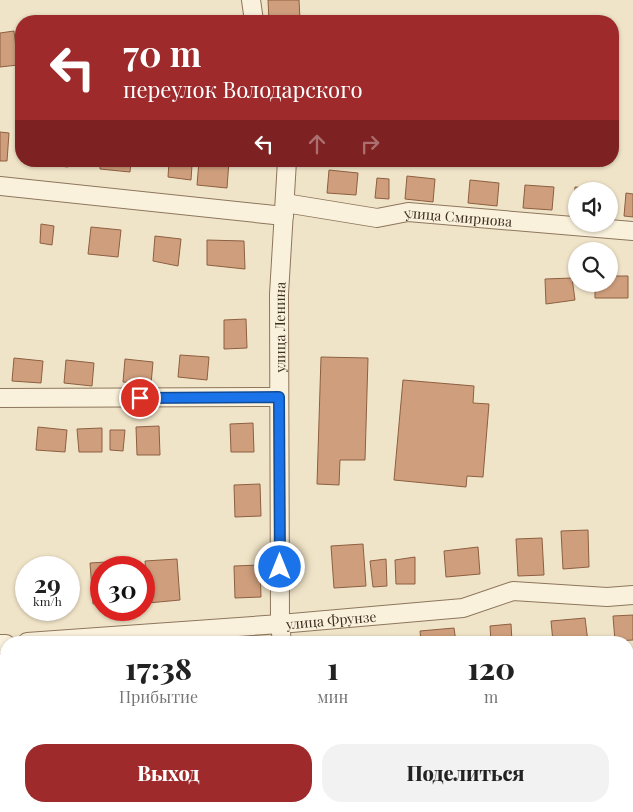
<!DOCTYPE html>
<html lang="ru">
<head>
<meta charset="utf-8">
<style>
	:root { --surface:#fff; --page:#f2f2f2; --text:#222; --muted:#767676; --accent:#9e2a2b }
	body { margin:0; font-family:"Playfair Display",serif; background:var(--page); color:var(--text); height:100vh; display:flex; flex-direction:column; font-size:19px; white-space:nowrap }
	* { box-sizing:border-box; margin:0 }
	p { font-size:16px; color:var(--muted) }
	.icon { flex:none; width:28px; height:28px; fill:none; stroke:currentColor; stroke-width:2; stroke-linecap:round; stroke-linejoin:round }
	.map { position:relative; flex:1; overflow:hidden }
	.panel { position:absolute; left:0px; top:636px; width:634px; height:176px; display:flex; flex-direction:column; background:var(--surface); border-radius:20px 20px 0 0; box-shadow:0 1px 4px #0004 }
	.panel>* { flex:none }
	.top-card { position:absolute; left:15px; top:15px; width:604px; height:152px; border-radius:20px; box-shadow:0 1px 4px #0004; background:#9e2a2b; color:#fff; overflow:hidden }
	.fabs { position:absolute; left:568px; top:182px; display:grid; gap:10px }
	.fabs a { display:grid; place-items:center; width:50px; height:50px; border-radius:50%; background:var(--surface); box-shadow:0 1px 4px #0004; font-size:25px }
	.speed { position:absolute; left:15px; top:556px; display:flex; gap:10px; font-size:25px; font-weight:700; text-align:center }
	.speed>* { display:grid; place-content:center; width:65px; height:65px; border-radius:50%; background:var(--surface); box-shadow:0 1px 4px #0004; line-height:1 }
	.speed small { font-size:12px; font-weight:400 }
	.speed .limit { border:8px solid #d22; background:#fff; color:#111 }
	.pin { position:absolute; display:grid; place-items:center; width:42px; height:42px; color:#fff; margin:-21px; border:2px solid #fff; border-radius:50%; box-shadow:0 1px 5px #0007 }
	.me { position:absolute; width:55px; margin:-28px; rotate:0deg; stroke-linejoin:round; filter:drop-shadow(0 0 4px #0008) }
	.turn { display:flex; align-items:center; gap:18px; height:105px; padding:0 25px; font-size:22px }
	.turn .icon { width:65px; height:65px; stroke-width:2.5 }
	.turn b { display:block; font-size:35px; line-height:42px }
	.lanes { display:flex; align-items:center; height:48px; padding:0 25px; background:#0003; justify-content:center; gap:25px; direction:ltr }
	.lanes .off { opacity:.35 }
	.eta { display:flex; justify-content:space-evenly; align-items:center; height:85px; text-align:center }
	.eta b { font-size:30px; font-weight:800; line-height:35px }
	.cta { display:flex; gap:10px; margin-top:auto; padding:10px 25px }
	.cta a { flex:1; height:58px; border-radius:20px; background:var(--accent); color:#fff; font-size:20px; font-weight:800; line-height:58px; text-align:center }
	.cta a+a { background:var(--page); color:var(--text) }
	.map>svg:first-child { display:block }
</style>
</head>
<body>
<div class="map">
<svg width="633" height="812" viewBox="0 0 633 812">
	<rect width="100%" height="100%" fill="#f0e4c8"/>
	<!-- building -->
	<g fill="#cf9f7d" stroke="#8d5f41">
		<path d="M268 0H299L300 19 269 21Z"/>
		<path d="M14 31 18 65 0 67V33Z"/>
		<path d="M0 132 9 133 7 161H0Z"/>
		<path d="M52 161H69L68 167 51 165Z"/>
		<path d="M100 161H131L130 172 100 169Z"/>
		<path d="M199 161H229L227 188 197 185Z"/>
		<path d="M169 162 192 165 191 180 168 177Z"/>
		<path d="M329 170 358 173 356 195 327 193Z"/>
		<path d="M407 176 435 179 433 202 405 199Z"/>
		<path d="M377 178 389 179V199L375 198Z"/>
		<path d="M470 180 499 183 497 206 468 203Z"/>
		<path d="M525 185 554 187 552 210 523 208Z"/>
		<path d="M575 187 604 189V191H576V209H573Z"/>
		<path d="M626 193 633 194V217L624 216Z"/>
		<path d="M41 224 54 226 52 245 40 243Z"/>
		<path d="M91 227 121 230 118 257 88 254Z"/>
		<path d="M155 236 181 239 178 266 153 261Z"/>
		<path d="M207 240 244 241 245 269 207 265Z"/>
		<path d="M609 276H628V298H595V284H609Z"/>
		<path d="M572 278 575 300 546 304 545 279Z"/>
		<path d="M246 319 247 348 224 349V320Z"/>
		<path d="M180 355 209 357 207 380 178 377Z"/>
		<path d="M321 357 368 358 365 460H340L339 485 317 484Z"/>
		<path d="M14 358 43 361 41 383 12 381Z"/>
		<path d="M125 359 153 362 151 384 123 382Z"/>
		<path d="M66 360 94 363 92 386 64 383Z"/>
		<path d="M403 380 474 386 473 403 489 404 483 477 467 476 466 487 394 480Z"/>
		<path d="M253 423 254 452H231L230 424Z"/>
		<path d="M159 426 160 455H137L136 427Z"/>
		<path d="M38 427 67 430 65 452 36 450Z"/>
		<path d="M102 428V452H79L77 429Z"/>
		<path d="M110 430H125L123 451 110 450Z"/>
		<path d="M260 484 261 516 235 517 234 485Z"/>
		<path d="M588 530 589 567 563 569 561 531Z"/>
		<path d="M542 538 544 575 518 576 516 539Z"/>
		<path d="M363 544 366 586 334 588 331 546Z"/>
		<path d="M478 547 480 574 446 577 444 551Z"/>
		<path d="M415 557V584H396L395 560Z"/>
		<path d="M177 559 180 600 148 603 145 561Z"/>
		<path d="M386 559 387 586 373 587 370 561Z"/>
		<path d="M122 561 123 568H101V603L93 604 90 563Z"/>
		<path d="M260 565 261 597 235 598 234 566Z"/>
		<path d="M633 615V640L615 641 613 616Z"/>
		<path d="M585 618 588 642H553L551 621Z"/>
		<path d="M511 624 512 642H491L490 626Z"/>
		<path d="M454 628 456 642H421L420 631Z"/>
		<path d="M628 756H629L632 790H628Z"/>
		<path d="M0 803H6V806H40V812H0Z"/>
		<path d="M82 806H162V807L109 812H83Z"/>
	</g>
	<g fill="none" stroke-linecap="round" stroke-linejoin="round">
		<!-- minor casing -->
		<g stroke="#8d765c" stroke-width="20">
			<g id="minor">
				<path d="M251 0 254 21"/>
				<path d="M0 186 284 216"/>
				<path id="s1" d="M285 203 377 218 408 212 633 231"/>
				<path d="M0 398 279 397"/>
				<path id="s2" d="M27 642 280 624 463 608 513 591 607 597 633 595"/>
				<path id="s3" d="M282 642 280 624 279 294 287 161"/>
				<path d="M0 644H6"/>
				<path d="M628 805 633 804"/>
				<path d="M180 806V812"/>
				<path d="M294 806V812"/>
				<path d="M522 812 604 806"/>
			</g>
		</g>
		<!-- minor -->
		<use href="#minor" stroke="#faf1dc" stroke-width="18"/>
	</g>
	<g fill="none" stroke-linecap="round" stroke-linejoin="round">
		<!-- route casing -->
		<g stroke="#114b97" stroke-width="12">
			<path id="route" d="M140 398 279 397 280 567"/>
		</g>
		<!-- route -->
		<use href="#route" stroke="#1a73e8" stroke-width="9"/>
	</g>
	<g text-anchor="middle" dominant-baseline="central" stroke-width="5" stroke-linejoin="round" paint-order="stroke">
		<!-- street labels -->
		<g font-size="14" fill="#3d2e20" stroke="#f7eed8">
			<text stroke="none"><textPath href="#s1" startOffset="175">улица Смирнова</textPath></text>
			<text stroke="none"><textPath href="#s3" startOffset="315">улица Ленина</textPath></text>
			<text stroke="none"><textPath href="#s2" startOffset="305">улица Фрунзе</textPath></text>
		</g>
	</g>
</svg>
<div class="fabs">
<a><svg class="icon" aria-label="sound" viewBox="0 0 24 24"><path d="M4 9h4l5-4v14l-5-4H4zM17 9q2 3 0 6"/></svg></a>
<a><svg class="icon" aria-label="search" viewBox="0 0 24 24"><circle cx="10" cy="10" r="6"/><path d="M15 15l6 6"/></svg></a>
</div>
<div class="speed"><div>29<small>km/h</small></div><div class="limit">30</div></div>
<div class="pin" style="left:140px;top:398px;background:#d93025"><svg class="icon" aria-label="arrive" viewBox="0 0 24 24"><path d="M6 21V4h12l-3 4 3 4H6"/></svg></div>
<svg class="me" style="left:280px;top:567px" viewBox="-20 -20 40 40"><circle r="17" fill="#1a73e8" stroke="#fff" stroke-width="3"/><path d="M0-11L8 9 0 5-8 9z" fill="#fff"/></svg>
<div class="top-card">
<div class="turn"><svg class="icon" aria-label="left" viewBox="0 0 24 24"><path d="M17 20v-9H6M10 6l-5 5 5 5"/></svg><div><b>70 m</b>переулок Володарского</div></div>
<div class="lanes"><svg class="icon" aria-label="left" viewBox="0 0 24 24"><path d="M17 20v-9H6M10 6l-5 5 5 5"/></svg><svg class="icon off" aria-label="ahead" viewBox="0 0 24 24"><path d="M12 20V5M6 11l6-6 6 6"/></svg><svg class="icon off" aria-label="right" viewBox="0 0 24 24"><path d="M7 20v-9h11M14 6l5 5-5 5"/></svg></div>
</div>
<section class="panel">
<div class="eta">
<div><b>17:38</b><p>Прибытие</p></div>
<div><b>1</b><p>мин</p></div>
<div><b>120</b><p>m</p></div>
</div>
<div class="cta"><a>Выход</a><a>Поделиться</a></div>
</section>
</div>
</body>
</html>
